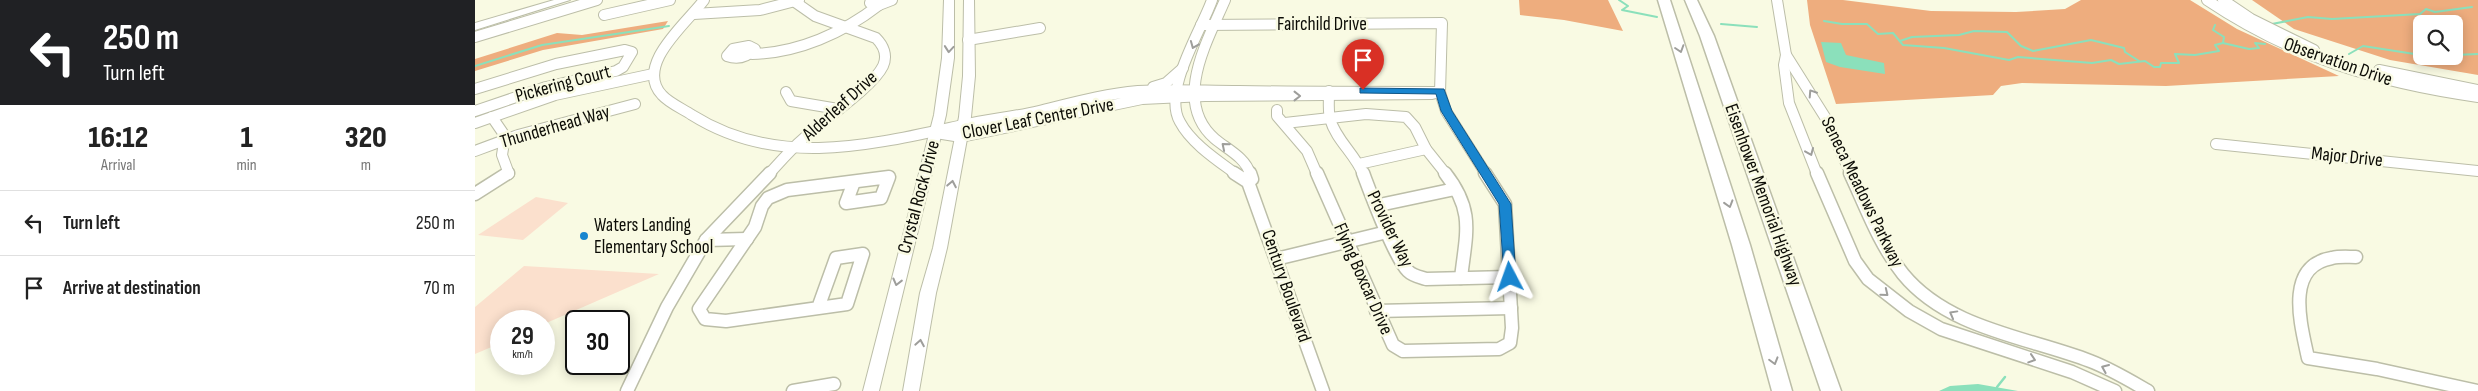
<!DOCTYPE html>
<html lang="en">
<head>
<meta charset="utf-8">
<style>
	:root { --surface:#fff; --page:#f6f6f6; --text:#222; --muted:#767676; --line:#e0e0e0 }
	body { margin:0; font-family:"Sofia Sans Condensed",sans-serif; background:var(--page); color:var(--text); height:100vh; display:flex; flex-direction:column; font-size:19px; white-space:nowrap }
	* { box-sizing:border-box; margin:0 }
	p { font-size:16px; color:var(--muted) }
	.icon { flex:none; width:28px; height:28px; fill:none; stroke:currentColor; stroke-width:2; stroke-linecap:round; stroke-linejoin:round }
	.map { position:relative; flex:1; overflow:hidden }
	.drawer { display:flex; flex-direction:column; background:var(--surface); width:475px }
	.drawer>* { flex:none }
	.guide { background:#202124; color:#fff; overflow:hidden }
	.buttons { position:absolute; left:1938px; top:15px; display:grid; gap:10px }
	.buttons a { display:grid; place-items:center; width:50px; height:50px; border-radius:8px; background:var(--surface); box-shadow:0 2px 12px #0003; font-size:25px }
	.speed { position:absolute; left:15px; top:310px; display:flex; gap:10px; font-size:25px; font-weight:700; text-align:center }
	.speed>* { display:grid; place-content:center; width:65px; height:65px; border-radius:50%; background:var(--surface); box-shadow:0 2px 12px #0003; line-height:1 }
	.speed small { font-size:12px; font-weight:400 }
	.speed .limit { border:2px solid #111; border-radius:8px; background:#fff; color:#111 }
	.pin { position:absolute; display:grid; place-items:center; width:42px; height:42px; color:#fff; margin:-51px -21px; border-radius:50% 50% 50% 0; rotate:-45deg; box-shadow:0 0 5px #0007 }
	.pin .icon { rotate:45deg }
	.me { position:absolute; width:55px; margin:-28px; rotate:356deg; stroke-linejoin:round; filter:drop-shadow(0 0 4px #0008) }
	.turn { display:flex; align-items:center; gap:18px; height:105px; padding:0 20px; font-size:22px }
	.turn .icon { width:65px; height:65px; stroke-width:2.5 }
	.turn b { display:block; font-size:35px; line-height:42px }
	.eta { display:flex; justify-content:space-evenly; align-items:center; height:85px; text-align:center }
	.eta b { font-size:30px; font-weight:800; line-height:35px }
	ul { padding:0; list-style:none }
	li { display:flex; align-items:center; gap:15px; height:65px; padding:0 20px; border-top:1px solid var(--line) }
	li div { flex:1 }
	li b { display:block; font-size:19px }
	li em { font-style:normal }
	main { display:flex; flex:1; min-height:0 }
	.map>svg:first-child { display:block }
</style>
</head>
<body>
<main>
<section class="drawer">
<div class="guide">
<div class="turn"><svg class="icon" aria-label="left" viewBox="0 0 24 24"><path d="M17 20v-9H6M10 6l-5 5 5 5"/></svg><div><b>250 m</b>Turn left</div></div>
</div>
<div class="eta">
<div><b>16:12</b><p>Arrival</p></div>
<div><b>1</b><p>min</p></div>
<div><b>320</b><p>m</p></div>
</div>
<ul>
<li><svg class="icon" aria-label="left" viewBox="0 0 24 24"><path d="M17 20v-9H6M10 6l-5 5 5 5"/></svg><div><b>Turn left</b></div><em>250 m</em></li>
<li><svg class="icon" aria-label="arrive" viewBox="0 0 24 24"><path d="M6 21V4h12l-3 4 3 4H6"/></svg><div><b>Arrive at destination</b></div><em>70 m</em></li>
</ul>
</section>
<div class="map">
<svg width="2003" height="391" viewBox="0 0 2003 391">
	<rect width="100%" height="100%" fill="#f9fae3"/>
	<!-- green -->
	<g fill="#fbe0cd">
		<path d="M61 197 93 203 48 240 3 235Z"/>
		<path d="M49 266 184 274 69 324V321H26V343L0 354V307Z"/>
	</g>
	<!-- forest -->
	<g fill="#eead7e" fill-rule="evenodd">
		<path d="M1044 0H1133L1148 31 1089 20 1045 15Z"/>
		<path d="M1332 0H1368L1456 11 1541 12 1590 9 1606 0H1715L1762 29 1864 76 1691 86 1547 83 1526 86 1518 95 1361 104 1335 25Z"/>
		<path d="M1777 0H2003V75L1915 60 1819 29ZM1946 24H1979V56H1946Z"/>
		<path d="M193 21 188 29 68 50 0 71V59L82 33 107 35Z"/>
	</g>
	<!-- water -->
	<g fill="#8be0bb">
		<path d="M1346 42 1366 43 1371 55 1409 63 1410 74 1365 67 1351 62Z"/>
		<path d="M1503 384 1543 391H1464L1475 386Z"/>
	</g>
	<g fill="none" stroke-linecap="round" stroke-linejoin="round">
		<!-- stream-far1 -->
		<g stroke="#8be0bb" stroke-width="2">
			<path d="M1144 0 1153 6 1147 10 1182 17"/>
			<path d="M1349 21 1367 24H1392L1403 34 1418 33 1428 45 1469 48 1534 60 1543 57 1617 63 1636 60 1644 64 1670 61 1679 67H1685L1686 63H1704L1700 54 1720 55 1744 51 1740 45 1748 43 1749 37 1738 30 1740 25"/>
			<path d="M1246 24 1282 27"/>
			<path d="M1797 24 1833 17 1857 19 1945 14 1951 9 1960 12 1997 7"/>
			<path d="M1425 41 1437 37 1484 35 1499 31 1532 32 1546 46 1558 51 1616 40 1649 48 1650 52 1664 61"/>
			<path d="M1748 43 1774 49 1784 48 1780 43 1790 44"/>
			<path d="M1874 54 1888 46 1946 55"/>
			<path d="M1979 55 2003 54"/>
			<path d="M0 66 67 45 194 26"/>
		</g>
		<!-- stream -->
		<path stroke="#8be0bb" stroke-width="2.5" d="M1522 387 1530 377"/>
		<!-- minor-far1 casing -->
		<g stroke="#bcbea8" stroke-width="12">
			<g id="minor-far1">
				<path d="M229 0C212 23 159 65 187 95 194 103 208 109 217 115 303 169 396 145 488 125 513 119 539 117 564 111 597 103 629 94 663 91 696 89 730 91 764 91 831 92 898 92 965 92L957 94 730 96 667 99 486 137 461 133"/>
				<path d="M396 0 395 3 404 5 417 0"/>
				<path d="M737 0C726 31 687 91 705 122 716 143 742 160 761 174"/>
				<path d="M750 0C732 42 697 102 740 139 752 149 771 158 775 174"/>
				<path d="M1302 0 1311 55 1309 65 1314 103 1342 174"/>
				<path d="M1732 0C1817 57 1903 83 2003 97"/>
				<path d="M1748 0 1776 19 1839 50"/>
				<path d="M219 14 285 10 324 0"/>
				<path d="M129 15 195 0"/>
				<path d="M726 25 967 23 965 92 971 111 1011 174"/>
				<path d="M0 37 122 0"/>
				<path d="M493 40 565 28"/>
				<path d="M274 46 280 49C272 57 263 60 252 56L258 49Z"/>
				<path d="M277 54C323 53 368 33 404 5"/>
				<path d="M1311 55 1350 117 1376 174"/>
				<path d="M1904 70 2003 90"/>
				<path d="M678 87 691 83 708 68"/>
				<path d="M0 89 81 64 150 50 157 52 148 67 141 71 71 87 0 111"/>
				<path d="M854 91C854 100 853 111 855 119 861 140 880 154 888 174"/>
				<path d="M311 92 316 101 363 109"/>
				<path d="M802 110V116L832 151 842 174"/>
				<path d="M17 117 30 136 27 155 34 174"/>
				<path d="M0 123 80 95 178 74"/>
				<path d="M810 123 891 114 931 117 940 127 951 149 971 174"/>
				<path d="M1741 144 2003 171"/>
				<path d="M0 151 43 135 160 104"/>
				<path d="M884 164 951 149"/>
				<path d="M294 174C305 162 316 149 329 138 348 120 398 87 408 66 413 55 408 45 401 38L340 16 320 2"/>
			</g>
		</g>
		<!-- minor casing -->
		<g stroke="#bcbea8" stroke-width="15">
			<g id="minor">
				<path d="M759 173 773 182 848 391"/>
				<path d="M842 173 918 345 928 351 1024 349 1035 343 1037 328 1030 204 1010 173"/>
				<path d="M888 173C896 194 919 257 933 271 938 276 945 277 951 279L1035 277"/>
				<path d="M970 173C1000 211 991 233 986 278"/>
				<path d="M1342 173 1380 261 1393 279 1434 311 1466 329 1597 372 1640 391"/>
				<path d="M1375 173C1391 207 1404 244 1428 274 1473 329 1553 337 1615 361 1636 369 1654 380 1673 391"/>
				<path d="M773 182 777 179 775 173"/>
				<path d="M0 194 33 173"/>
				<path d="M903 208 909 204 980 189"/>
				<path d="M231 240 272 239"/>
				<path d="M1881 257C1873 257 1865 256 1857 258 1809 266 1826 325 1833 358L1902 369 2002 391"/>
				<path d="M801 259 912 232"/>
				<path d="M343 308 361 258 388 254 372 304 251 321 230 319 224 309 280 227 287 206 293 198 312 190 414 177 406 198 371 203 379 182"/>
				<path d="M901 311 1036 308"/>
				<path d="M152 391 192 307 231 240 295 173"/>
				<path d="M318 391 359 384"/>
			</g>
		</g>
		<!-- major casing -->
		<g stroke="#bcbea8" stroke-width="2">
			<g id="major">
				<path d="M79 0H95L0 30V23Z"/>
				<path d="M469 0H479V58L471 115 404 391H388L459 115 467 58Z"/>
				<path d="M489 0H499L500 76 496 117 472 248 461 293 444 391H428L445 293 458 248 484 117 488 76Z"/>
			</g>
		</g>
		<!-- highway casing -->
		<g stroke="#bcbea8" stroke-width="3">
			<g id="highway">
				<path d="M1183 0H1195L1275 245 1317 391H1297L1257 245Z"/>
				<path d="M1210 0H1222L1239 36 1366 391H1346L1225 36Z"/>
			</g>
		</g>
		<!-- minor-far1 -->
		<use href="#minor-far1" stroke="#fff" stroke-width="10"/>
		<!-- minor -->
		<use href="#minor" stroke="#fff" stroke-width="12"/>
		<!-- major -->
		<use href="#major" fill="#fff" fill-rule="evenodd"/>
		<!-- highway -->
		<use href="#highway" fill="#fff" fill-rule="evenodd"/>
	</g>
	<!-- one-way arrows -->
	<defs><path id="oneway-chevron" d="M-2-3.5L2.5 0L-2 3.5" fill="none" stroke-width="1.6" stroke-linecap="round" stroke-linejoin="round" transform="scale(1.25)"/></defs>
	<g stroke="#9e9e9b">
		<use href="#oneway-chevron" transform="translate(719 45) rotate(112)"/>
		<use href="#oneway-chevron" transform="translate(474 49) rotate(95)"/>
		<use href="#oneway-chevron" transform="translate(1205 49) rotate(72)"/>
		<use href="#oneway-chevron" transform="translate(1337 93) rotate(-123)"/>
		<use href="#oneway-chevron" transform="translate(822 96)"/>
		<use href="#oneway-chevron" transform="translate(750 146) rotate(-140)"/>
		<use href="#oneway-chevron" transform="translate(1335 152) rotate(67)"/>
		<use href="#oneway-chevron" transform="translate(477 184) rotate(-79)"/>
		<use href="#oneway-chevron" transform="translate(1254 204) rotate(73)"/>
		<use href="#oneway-chevron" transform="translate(422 282) rotate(104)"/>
		<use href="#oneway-chevron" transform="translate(1410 293) rotate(39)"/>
		<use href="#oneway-chevron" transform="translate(1478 314) rotate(-151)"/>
		<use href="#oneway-chevron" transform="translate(445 343) rotate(-80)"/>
		<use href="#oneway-chevron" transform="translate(1557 359) rotate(18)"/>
		<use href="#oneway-chevron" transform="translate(1299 361) rotate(74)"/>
		<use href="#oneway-chevron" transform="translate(1630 368) rotate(-157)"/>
	</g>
	<!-- route -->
	<path fill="#1885cf" stroke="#105687" d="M885 88 969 89 977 111 1036 204 1041 277 1039 280 1035 281 1029 277 1024 204 966 111 961 94 888 93H885Z"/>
	<!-- markers -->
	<circle fill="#1885cf" stroke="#f9fae3" stroke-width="2" cx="109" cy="236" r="5"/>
	<g text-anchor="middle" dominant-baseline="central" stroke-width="5" stroke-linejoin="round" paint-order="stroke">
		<!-- street labels -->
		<g font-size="19" fill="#0c0c06" stroke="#f9fae3">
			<text x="847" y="24">Fairchild Drive</text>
			<text transform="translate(1863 62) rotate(19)">Observation Drive</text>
			<text transform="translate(88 84) rotate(-15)">Pickering Court</text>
			<text transform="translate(365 106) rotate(-42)">Alderleaf Drive</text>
			<text transform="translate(563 119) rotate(-11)">Clover Leaf Center Drive</text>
			<text transform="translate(80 127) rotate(-16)">Thunderhead Way</text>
			<text transform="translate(1872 157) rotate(6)">Major Drive</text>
			<text transform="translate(1387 192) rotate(64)">Seneca Meadows Parkway</text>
			<text transform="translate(1288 195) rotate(70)">Eisenhower Memorial Highway</text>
			<text transform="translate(444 197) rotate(-75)">Crystal Rock Drive</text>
			<text transform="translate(915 229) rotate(64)">Provider Way</text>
			<text transform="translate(888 279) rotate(66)">Flying Boxcar Drive</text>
			<text transform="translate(811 286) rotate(71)">Century Boulevard</text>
		</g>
		<!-- poi labels -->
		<g font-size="19" fill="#0c0c06" stroke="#f9fae3" text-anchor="start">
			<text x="119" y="225">Waters Landing<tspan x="119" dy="22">Elementary School</tspan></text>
		</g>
	</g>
</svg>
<div class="buttons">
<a><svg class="icon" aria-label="search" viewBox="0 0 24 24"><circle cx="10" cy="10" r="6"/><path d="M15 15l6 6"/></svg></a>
</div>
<div class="speed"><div>29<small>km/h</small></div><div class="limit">30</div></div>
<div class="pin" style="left:888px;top:90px;background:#d93025"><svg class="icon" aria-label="arrive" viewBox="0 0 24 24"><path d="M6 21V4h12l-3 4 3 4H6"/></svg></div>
<svg class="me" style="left:1035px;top:277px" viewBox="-20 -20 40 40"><path d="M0-17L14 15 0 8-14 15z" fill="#1885cf" stroke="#fff" stroke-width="4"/></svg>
</div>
</main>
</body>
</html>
